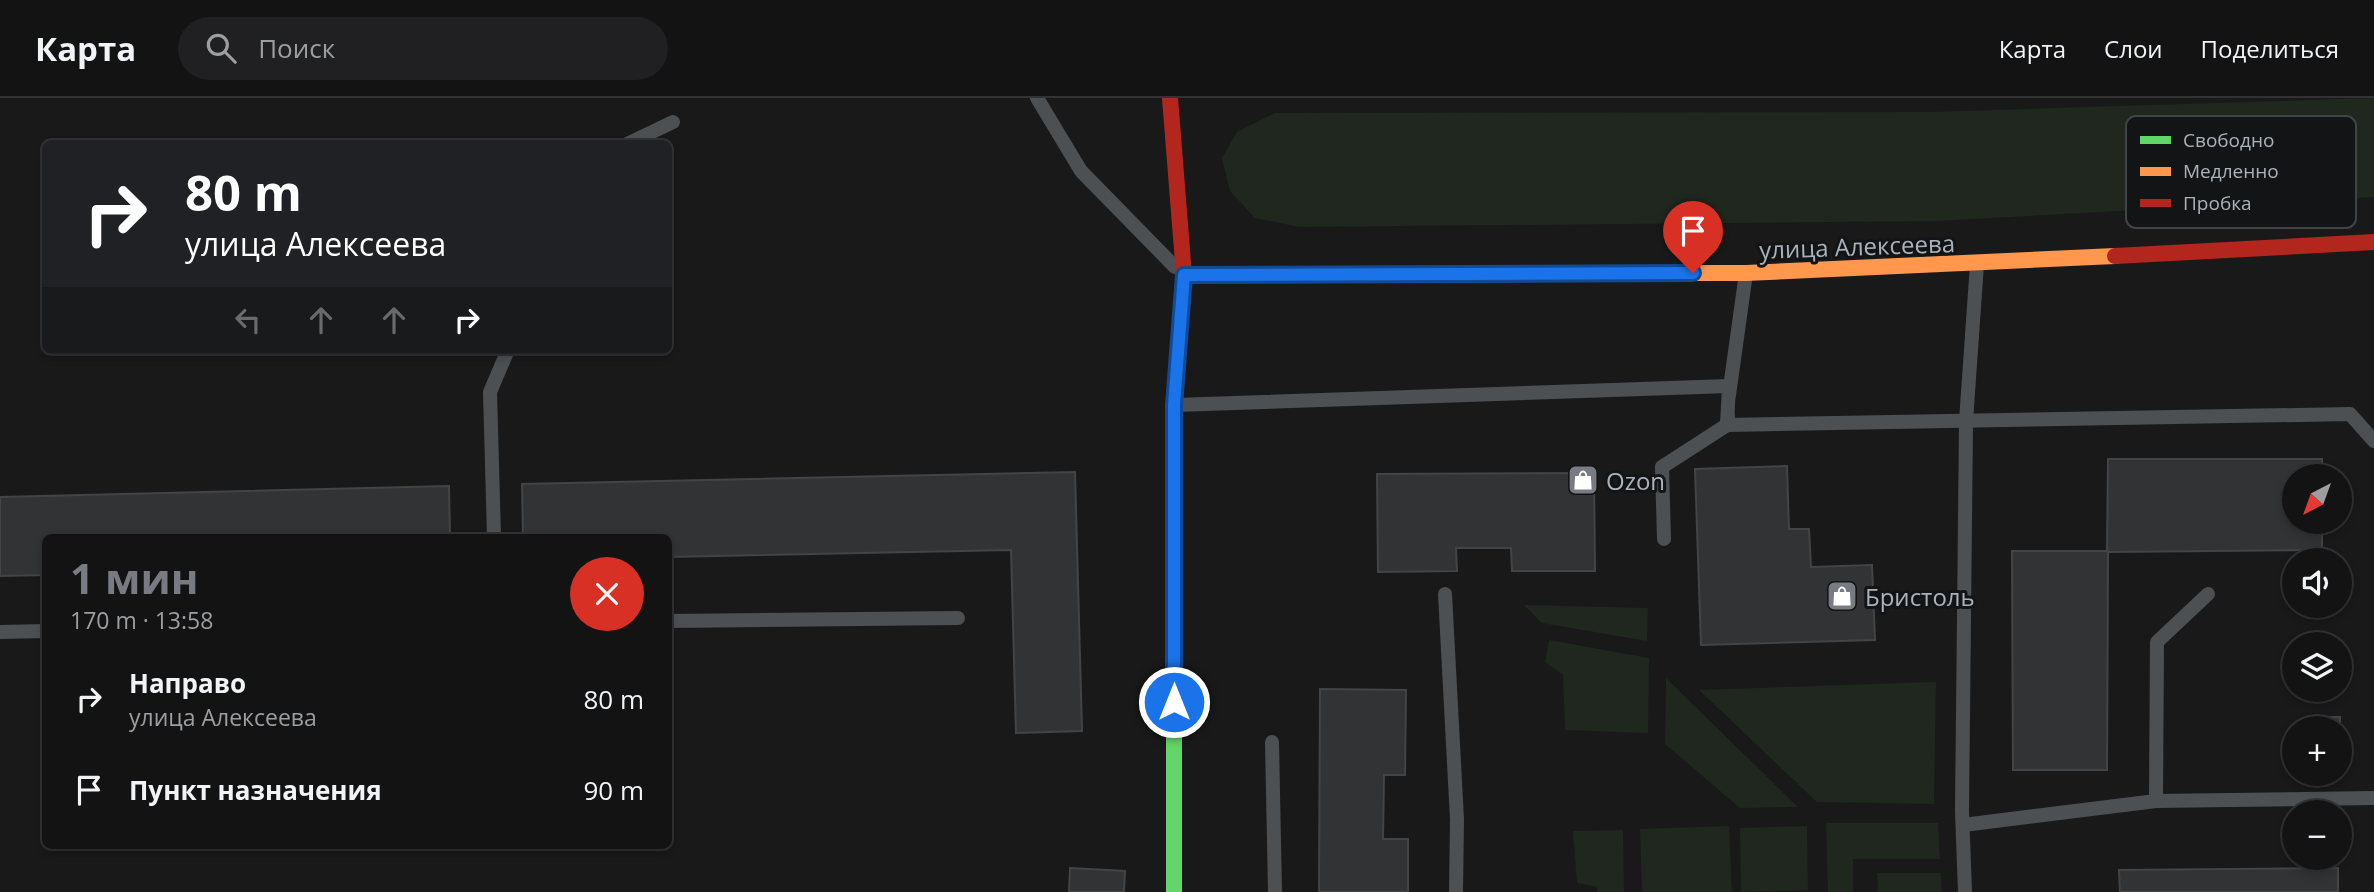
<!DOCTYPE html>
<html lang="ru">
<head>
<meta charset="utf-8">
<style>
	:root { --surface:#131314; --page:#202022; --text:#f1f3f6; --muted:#9d9ea0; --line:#323234; --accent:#787c82 }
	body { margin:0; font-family:"Open Sans",sans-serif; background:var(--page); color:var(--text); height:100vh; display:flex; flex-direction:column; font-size:26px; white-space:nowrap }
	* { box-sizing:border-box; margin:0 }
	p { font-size:23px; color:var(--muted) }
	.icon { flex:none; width:38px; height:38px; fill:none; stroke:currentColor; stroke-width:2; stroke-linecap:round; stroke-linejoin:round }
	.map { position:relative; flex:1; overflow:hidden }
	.drawer { position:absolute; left:42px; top:436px; width:630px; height:315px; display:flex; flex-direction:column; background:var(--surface); border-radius:10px; box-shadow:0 4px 10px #0003,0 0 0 2px var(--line) }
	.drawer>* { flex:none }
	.guide { position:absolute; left:42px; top:42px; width:630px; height:214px; border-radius:10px; box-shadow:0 4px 10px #0003,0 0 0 2px var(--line); background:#202124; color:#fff; overflow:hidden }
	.needle { width:46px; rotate:221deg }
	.buttons { position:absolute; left:2282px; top:366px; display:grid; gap:14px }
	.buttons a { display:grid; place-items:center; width:70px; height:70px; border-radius:50%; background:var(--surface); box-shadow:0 4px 10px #0003,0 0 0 2px var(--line); font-size:35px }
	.pin { position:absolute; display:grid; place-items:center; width:60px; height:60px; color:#fff; margin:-72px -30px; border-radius:50% 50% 50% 0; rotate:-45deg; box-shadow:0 0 7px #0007 }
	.pin .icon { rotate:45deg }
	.me { position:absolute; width:77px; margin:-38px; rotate:0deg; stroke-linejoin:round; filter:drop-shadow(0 0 5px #0008) }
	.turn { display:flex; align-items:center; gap:24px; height:147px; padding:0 28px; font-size:32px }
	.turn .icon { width:91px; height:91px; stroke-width:2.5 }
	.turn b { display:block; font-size:49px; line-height:60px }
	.lanes { display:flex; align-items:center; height:66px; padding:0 28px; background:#0003; justify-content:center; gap:35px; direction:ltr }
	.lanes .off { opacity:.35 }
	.round { display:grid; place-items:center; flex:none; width:74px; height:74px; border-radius:37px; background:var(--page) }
	.overview { display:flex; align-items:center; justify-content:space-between; height:119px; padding:0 28px }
	h1 { font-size:42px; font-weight:700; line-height:52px; color:var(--accent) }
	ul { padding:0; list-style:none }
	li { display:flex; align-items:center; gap:21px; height:91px; padding:0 28px }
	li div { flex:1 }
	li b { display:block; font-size:26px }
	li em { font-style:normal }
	header { display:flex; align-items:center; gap:42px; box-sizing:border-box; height:98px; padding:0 35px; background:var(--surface); border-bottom:2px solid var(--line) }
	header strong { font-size:33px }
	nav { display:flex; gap:38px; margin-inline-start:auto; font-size:24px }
	.search { width:490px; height:63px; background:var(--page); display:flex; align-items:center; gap:18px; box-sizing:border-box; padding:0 24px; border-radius:38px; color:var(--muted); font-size:26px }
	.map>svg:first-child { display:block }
</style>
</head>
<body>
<header>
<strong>Карта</strong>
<div class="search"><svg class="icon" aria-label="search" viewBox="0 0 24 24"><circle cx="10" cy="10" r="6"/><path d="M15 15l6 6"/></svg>Поиск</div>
<nav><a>Карта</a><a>Слои</a><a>Поделиться</a></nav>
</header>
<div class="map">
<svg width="2374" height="794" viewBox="0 0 2374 794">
	<rect width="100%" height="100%" fill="#19191a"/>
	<!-- green -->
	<g fill="#1f271f">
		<path d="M2374 0V99L1936 123 1299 129 1255 120 1230 93 1222 60 1237 34 1275 15 1932 14Z"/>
		<path d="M1524 507 1648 510 1647 543 1542 525Z"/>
		<path d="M1549 542 1649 560 1648 635 1565 632 1563 576 1545 564Z"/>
		<path d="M1666 580 1798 709 1740 710 1665 646Z"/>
		<path d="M1936 584 1934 706 1817 704 1699 592Z"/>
		<path d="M1826 725H1938L1940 761H1853V794H1828Z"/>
		<path d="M1729 728 1732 794H1642L1640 731Z"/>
		<path d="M1807 728 1808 792 1741 794 1740 730Z"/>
		<path d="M1623 732 1624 794H1597V789L1577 785 1573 733Z"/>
		<path d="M1877 775H1941L1942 794H1878Z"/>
	</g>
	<!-- building -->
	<g fill="#323334" stroke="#424446" stroke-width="2">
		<path d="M2108 361H2322V378H2294V424H2322V452L2108 454 2107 672H2013L2012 453H2107Z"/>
		<path d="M1787 368 1789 431H1809L1811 469 1872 467 1875 542 1701 547 1695 371Z"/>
		<path d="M1075 374 1082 633 1016 635 1011 452 668 459V439H523L522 386Z"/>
		<path d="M1594 375 1595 473H1512L1511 450H1456L1457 473 1378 474 1377 376Z"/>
		<path d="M449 388 450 439H46V477L0 478V399Z"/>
		<path d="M1320 591 1406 592 1405 677H1384L1383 741H1408V794H1319Z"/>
		<path d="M2306 619H2340V672V630H2306Z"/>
		<path d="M1070 770 1125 773 1124 794H1069Z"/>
		<path d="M2338 770V794H2120L2119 772Z"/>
	</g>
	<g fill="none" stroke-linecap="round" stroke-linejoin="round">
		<!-- lane -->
		<g stroke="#4d5053" stroke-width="14">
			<path d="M1037 0 1081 73 1175 169"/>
			<path d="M627 46 673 24"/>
			<path d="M1729 288 1727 327 2350 316 2374 343"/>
			<path d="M1729 297 1746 175"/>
			<path d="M1175 307 1729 288"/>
			<path d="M494 439 490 294 508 252"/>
			<path d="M1664 441 1662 369 1727 327 1728 318"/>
			<path d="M1445 496 1457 721 1456 794"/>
			<path d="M668 523 958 520"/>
			<path d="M0 534 46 533"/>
			<path d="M1272 644 1275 794"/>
			<path d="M2156 703 2157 544 2208 496"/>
			<path d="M1963 727 2156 703 2374 700"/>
			<path d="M1965 794 1962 713 1966 323 1977 166"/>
		</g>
		<!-- fast -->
		<path stroke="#63d668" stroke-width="16" d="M1174 318V794"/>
		<!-- slow -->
		<path stroke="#ff974d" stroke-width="16" d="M1657 175H1746L2115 158"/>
		<!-- jam -->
		<g stroke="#b3261e" stroke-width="16">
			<path d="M1170 0 1184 177 1174 318"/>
			<path d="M2115 158 2374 144"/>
			<path d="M1184 177 1657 175"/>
		</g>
	</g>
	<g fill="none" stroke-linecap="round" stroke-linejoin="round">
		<!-- route casing -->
		<g stroke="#114b97" stroke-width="18">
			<path id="route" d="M1174 604V307L1184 177 1693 175"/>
		</g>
		<!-- route -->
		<use href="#route" stroke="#1a73e8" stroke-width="12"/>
	</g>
	<!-- icons -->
	<defs>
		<g id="shop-square" transform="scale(1.575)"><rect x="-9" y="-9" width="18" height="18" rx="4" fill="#787c82" stroke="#131416"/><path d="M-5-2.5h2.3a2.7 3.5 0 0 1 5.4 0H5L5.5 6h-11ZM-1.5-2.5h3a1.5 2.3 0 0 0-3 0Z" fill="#fff"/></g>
	</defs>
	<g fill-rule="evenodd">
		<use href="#shop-square" x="1583" y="382"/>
		<use href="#shop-square" x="1842" y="498"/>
	</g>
	<g text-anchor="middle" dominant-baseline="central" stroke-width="6" stroke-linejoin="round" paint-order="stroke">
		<!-- street labels -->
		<g font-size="24" fill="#abb2ba" stroke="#131416">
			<text transform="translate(1857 148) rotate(-2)">улица Алексеева</text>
		</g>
		<!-- poi labels -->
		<g font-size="24" fill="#abb2ba" stroke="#131416" text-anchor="start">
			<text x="1606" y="382">Ozon</text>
			<text x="1865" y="498">Бристоль</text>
		</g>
	</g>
	<!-- legend -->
	<rect x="2126" y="18" width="230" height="112" rx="10" fill="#131416" stroke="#414347" stroke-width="2"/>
	<rect x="2140" y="38" width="31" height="8" fill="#63d668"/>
	<rect x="2140" y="69" width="31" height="9" fill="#ff974d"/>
	<rect x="2140" y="101" width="31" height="8" fill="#b3261e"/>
	<g font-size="19" fill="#abb2ba">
		<text x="2183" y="49">Свободно</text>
		<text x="2183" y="80">Медленно</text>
		<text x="2183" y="112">Пробка</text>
	</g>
</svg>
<div class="buttons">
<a><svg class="needle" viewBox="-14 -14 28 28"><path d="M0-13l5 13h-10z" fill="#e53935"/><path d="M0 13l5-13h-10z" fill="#9d9ea0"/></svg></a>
<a><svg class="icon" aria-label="sound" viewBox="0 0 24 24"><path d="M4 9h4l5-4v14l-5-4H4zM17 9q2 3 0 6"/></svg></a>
<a><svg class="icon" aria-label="layers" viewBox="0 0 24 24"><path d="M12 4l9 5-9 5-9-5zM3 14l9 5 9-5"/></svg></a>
<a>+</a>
<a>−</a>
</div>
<div class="pin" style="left:1693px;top:175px;background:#d93025"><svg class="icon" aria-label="arrive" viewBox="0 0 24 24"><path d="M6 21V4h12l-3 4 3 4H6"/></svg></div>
<svg class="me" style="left:1174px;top:604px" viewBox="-20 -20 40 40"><circle r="17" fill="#1a73e8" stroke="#fff" stroke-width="3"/><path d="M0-11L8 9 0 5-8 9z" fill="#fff"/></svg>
<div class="guide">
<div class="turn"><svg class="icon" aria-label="right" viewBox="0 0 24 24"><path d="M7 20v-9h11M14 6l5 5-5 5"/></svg><div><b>80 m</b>улица Алексеева</div></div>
<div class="lanes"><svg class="icon off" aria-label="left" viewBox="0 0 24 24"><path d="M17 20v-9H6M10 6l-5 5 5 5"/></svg><svg class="icon off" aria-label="ahead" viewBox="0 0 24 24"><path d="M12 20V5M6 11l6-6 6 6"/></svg><svg class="icon off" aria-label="ahead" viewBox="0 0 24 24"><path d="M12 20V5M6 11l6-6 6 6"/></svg><svg class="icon" aria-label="right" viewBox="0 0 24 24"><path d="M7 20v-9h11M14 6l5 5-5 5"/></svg></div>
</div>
<section class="drawer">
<div class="overview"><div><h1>1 мин</h1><p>170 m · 13:58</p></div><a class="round" style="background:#d93025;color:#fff"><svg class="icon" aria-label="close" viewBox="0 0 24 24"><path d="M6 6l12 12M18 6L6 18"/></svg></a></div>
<ul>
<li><svg class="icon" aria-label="right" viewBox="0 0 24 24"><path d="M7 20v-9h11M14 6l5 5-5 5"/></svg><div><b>Направо</b><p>улица Алексеева</p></div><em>80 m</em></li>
<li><svg class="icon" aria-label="arrive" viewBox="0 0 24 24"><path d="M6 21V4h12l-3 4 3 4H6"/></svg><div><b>Пункт назначения</b></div><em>90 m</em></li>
</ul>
</section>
</div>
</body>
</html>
